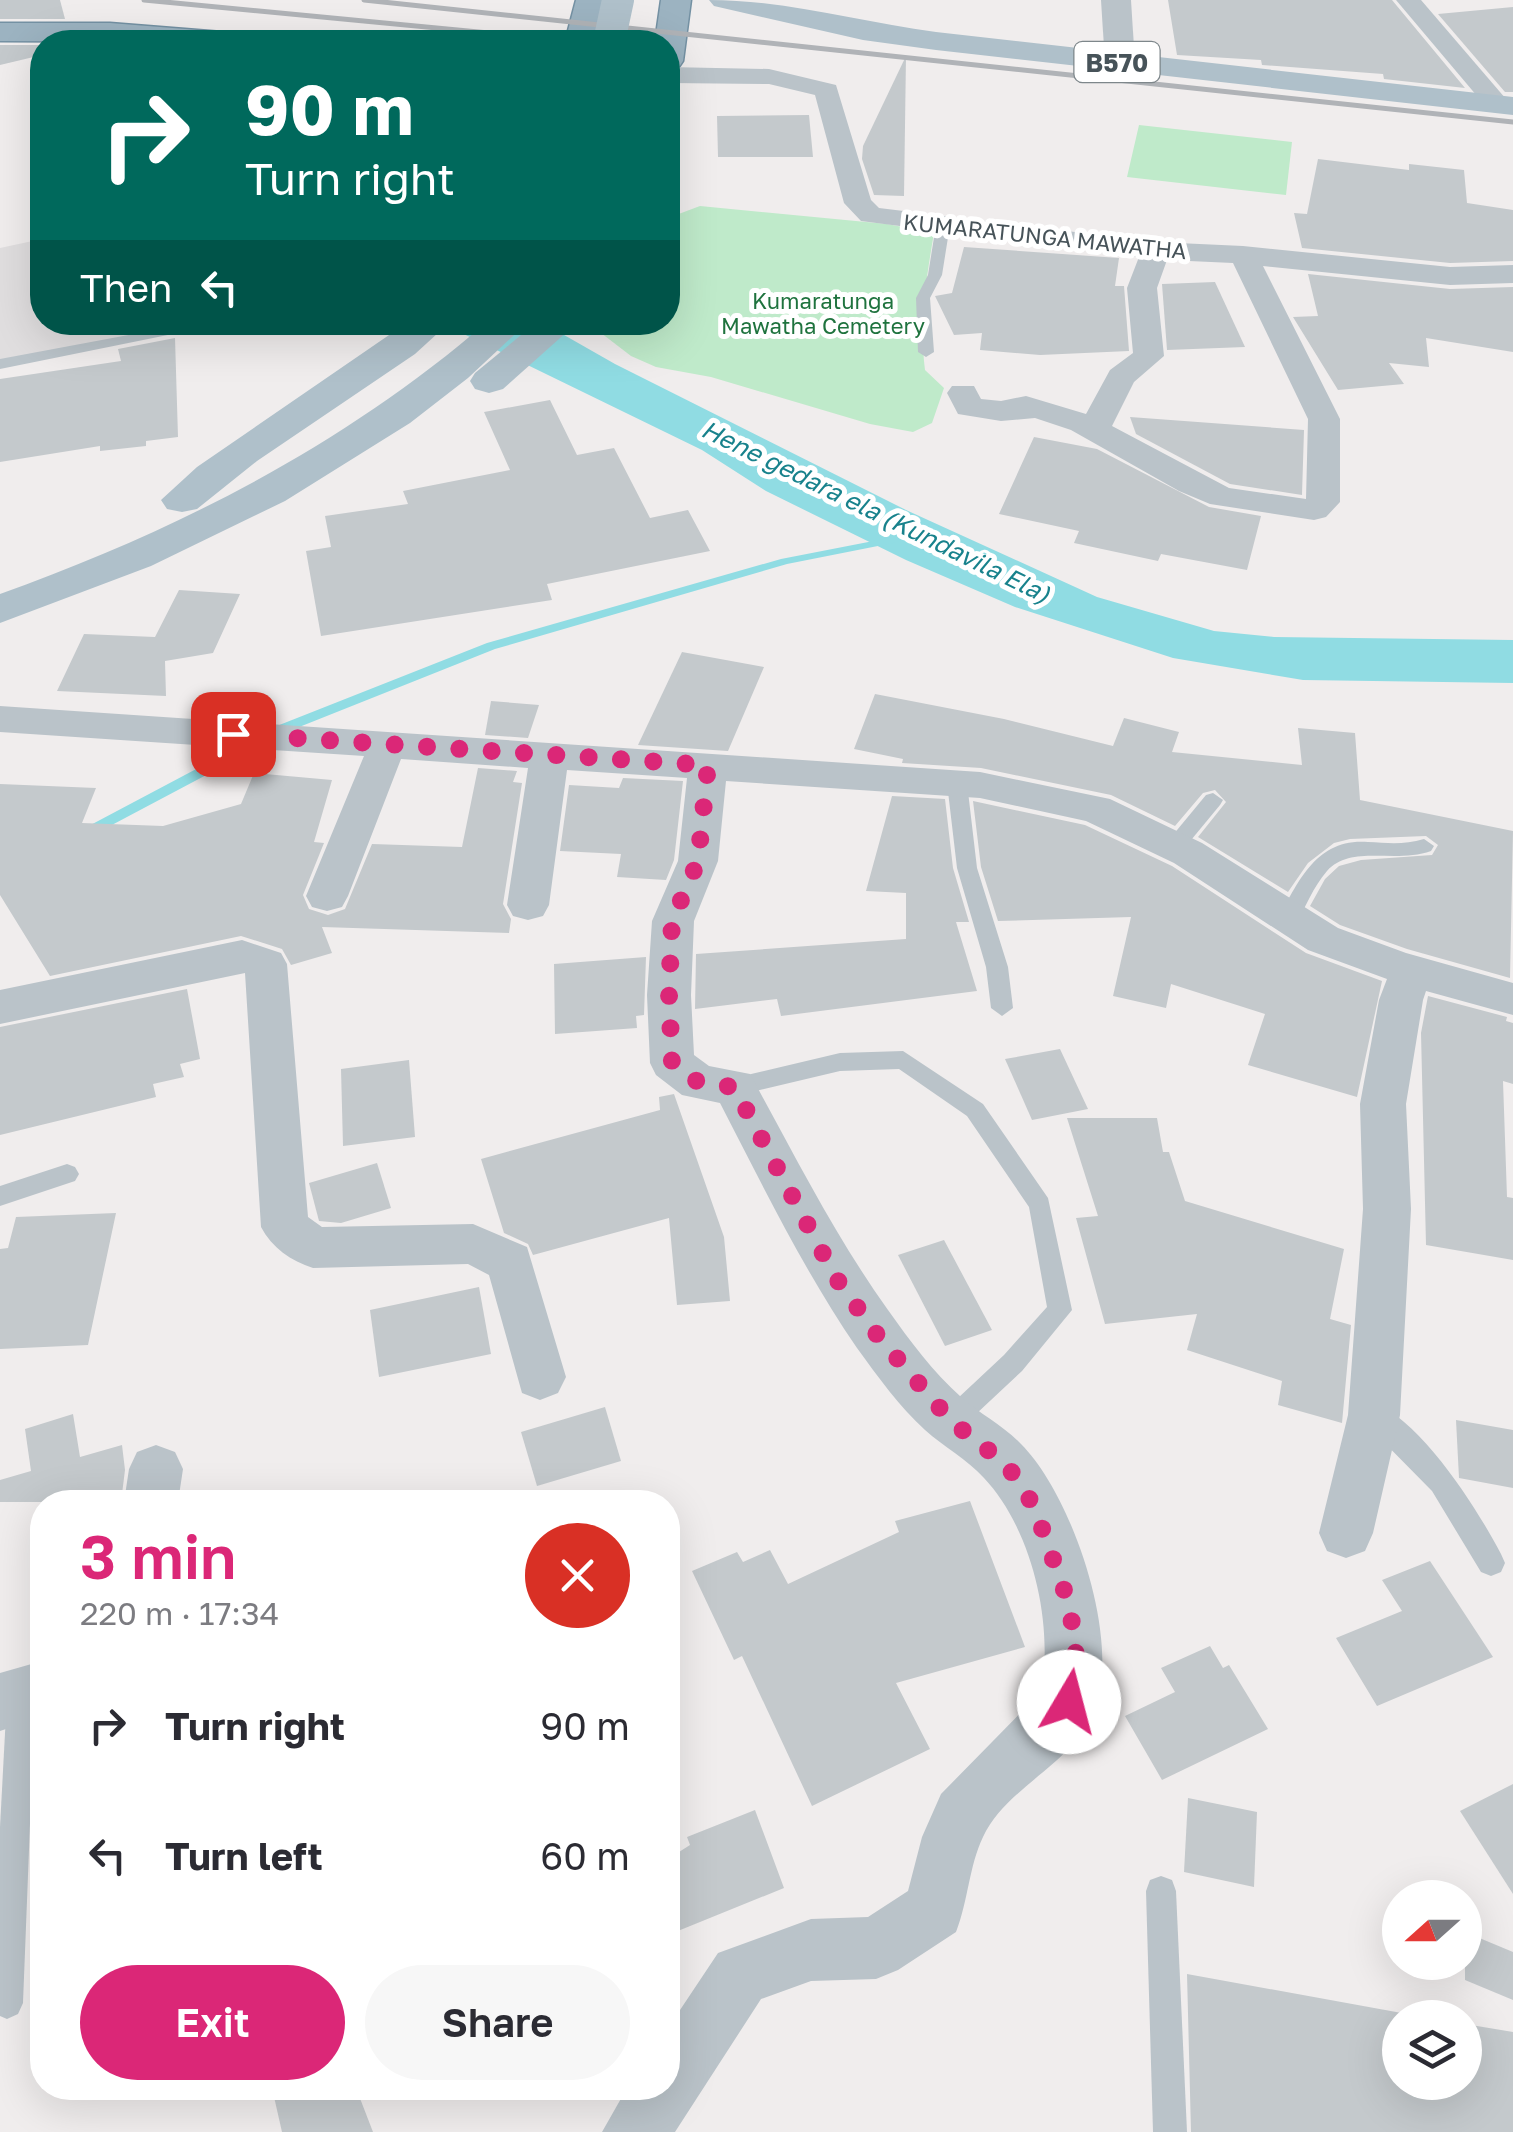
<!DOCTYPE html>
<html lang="en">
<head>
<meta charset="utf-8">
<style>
	:root { --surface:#fff; --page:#f7f7f7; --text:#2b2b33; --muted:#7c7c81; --accent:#db2777 }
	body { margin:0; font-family:"Golos Text",sans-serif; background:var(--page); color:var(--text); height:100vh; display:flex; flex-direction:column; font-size:38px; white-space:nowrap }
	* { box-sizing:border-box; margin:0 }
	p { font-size:32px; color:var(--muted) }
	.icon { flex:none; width:55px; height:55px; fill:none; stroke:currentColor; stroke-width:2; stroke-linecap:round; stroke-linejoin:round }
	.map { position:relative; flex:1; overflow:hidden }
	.sheet { position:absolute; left:30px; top:1490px; width:650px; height:610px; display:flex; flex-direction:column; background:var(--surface); border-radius:40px; box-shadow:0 10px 40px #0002 }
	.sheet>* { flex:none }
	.banner { position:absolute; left:30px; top:30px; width:650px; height:305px; border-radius:40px; box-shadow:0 10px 40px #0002; background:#00695c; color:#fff; overflow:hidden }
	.needle { width:65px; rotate:249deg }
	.fabs { position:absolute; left:1382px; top:1880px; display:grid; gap:20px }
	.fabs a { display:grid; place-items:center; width:100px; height:100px; border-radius:50%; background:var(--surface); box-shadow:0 10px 40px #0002; font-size:50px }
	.pin { position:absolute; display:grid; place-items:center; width:85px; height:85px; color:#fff; margin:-42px; border-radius:20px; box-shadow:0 5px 15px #0006 }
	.me { position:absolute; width:110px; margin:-55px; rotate:8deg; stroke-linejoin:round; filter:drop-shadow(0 0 8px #0008) }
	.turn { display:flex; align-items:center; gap:35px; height:210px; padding:0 50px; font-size:45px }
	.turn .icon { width:130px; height:130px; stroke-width:2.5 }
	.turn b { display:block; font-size:70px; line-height:85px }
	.then { display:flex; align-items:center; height:95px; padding:0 50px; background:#0003; gap:20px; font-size:38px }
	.round { display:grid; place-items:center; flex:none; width:105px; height:105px; border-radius:52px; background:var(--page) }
	.headline { display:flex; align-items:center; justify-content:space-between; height:170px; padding:0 50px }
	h1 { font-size:60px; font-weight:600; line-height:75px; color:var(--accent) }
	.button { display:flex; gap:20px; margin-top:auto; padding:20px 50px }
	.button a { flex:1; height:115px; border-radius:60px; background:var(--accent); color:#fff; font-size:40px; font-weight:600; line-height:115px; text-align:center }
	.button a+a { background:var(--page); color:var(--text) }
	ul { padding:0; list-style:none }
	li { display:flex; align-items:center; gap:30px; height:130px; padding:0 50px }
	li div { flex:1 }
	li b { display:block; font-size:38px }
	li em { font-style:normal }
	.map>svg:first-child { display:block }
</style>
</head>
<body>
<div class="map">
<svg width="1513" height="2132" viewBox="0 0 1513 2132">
	<rect width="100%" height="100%" fill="#f0eded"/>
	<!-- education -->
	<path fill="#e0dedf" d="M42 239V322L225 323 0 364V248Z"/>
	<!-- green -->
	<g fill="#bfeaca">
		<path d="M1139 125 1292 142 1286 195 1127 177Z"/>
		<path d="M700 206 887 224 934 233C926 280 919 322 925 370L944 388 932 423 913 432 870 424 711 377 656 367 631 356 601 333 588 330 593 323 668 322V218Z"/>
	</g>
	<!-- water -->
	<path fill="#90dce3" d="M441 323H543L615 364 906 510 1097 597 1214 631 1274 637 1513 640V683L1303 680 1173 658 1015 607 906 560 766 491 702 450Z"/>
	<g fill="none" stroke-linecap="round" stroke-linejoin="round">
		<!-- stream -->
		<path fill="#90dce3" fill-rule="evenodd" d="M894 537 898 538V542L787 564 495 649 249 747 210 773 93 835 88 837 81 832 83 829 200 767 239 741 487 643 781 559Z"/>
	</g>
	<!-- building -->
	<g fill="#c4c9cc">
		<path d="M0 0H60L65 19H0Z"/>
		<path d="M1168 0H1392L1465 88 1384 79 1383 74 1262 65 1261 60 1177 55Z"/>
		<path d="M1513 7V92H1505L1438 14Z"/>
		<path d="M0 45H42V55L0 65Z"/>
		<path d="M906 56 904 196 874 195 862 159 863 146Z"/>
		<path d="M809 115 813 157H718L717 116Z"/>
		<path d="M1318 159 1409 170V164L1464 170 1467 203 1513 210V261L1450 263 1302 248 1294 213 1307 214Z"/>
		<path d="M964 247 1119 258 1115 286H1124L1129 351 1040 355 980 350 982 333 954 335 935 296 952 293Z"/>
		<path d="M1308 274 1450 289 1513 287V352L1426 338 1429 367 1389 363 1404 384 1338 390 1293 317 1318 316Z"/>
		<path d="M1215 282 1245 347 1167 350 1162 284Z"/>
		<path d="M175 338 178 437 146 441V446L100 451V446L0 462V379L121 361 118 349Z"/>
		<path d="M550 400 577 455 614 448 650 518 688 510 710 551 547 584 552 600 321 636 306 551 331 547 325 516 408 504 403 491 510 470 484 412Z"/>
		<path d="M1130 417 1304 430 1302 495 1230 484 1136 434Z"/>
		<path d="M1034 437 1097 449 1209 507 1261 516 1247 570 1161 554 1158 561 1074 543 1079 531 999 514Z"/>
		<path d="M179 590 240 594 213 653 165 661 166 696 57 691 84 634 155 637Z"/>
		<path d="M682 652 764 667 728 751 638 745Z"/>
		<path d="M875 694 1004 719 1113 746 1124 718 1179 732 1172 752 1302 765 1298 728 1355 733 1360 800 1513 831 1510 978 1407 949 1340 925 1310 906 1325 879 1339 866 1361 860 1432 855 1438 845 1426 836 1350 839 1334 843 1308 863 1288 892 1198 837 1226 802 1215 790 1203 793 1175 826 1111 795 981 768 902 763 903 759 854 749Z"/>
		<path d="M491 701 539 705 528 738 485 735Z"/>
		<path d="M478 768 517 771 513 782 522 783 503 904 511 919 509 933 322 927 332 953 291 965 282 949 241 936 50 976 0 895V784L96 788 82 823 163 826 241 804 254 773 332 780 314 842 324 843 303 895 309 909 328 915 345 909 372 844 462 847Z"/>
		<path d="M623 778 683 781 674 860 666 880 617 877 621 854 560 851 569 785 619 788Z"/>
		<path d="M892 796 945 799 953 868 969 922H956L977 991 781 1016 777 999 695 1009 696 954 906 939V893L866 891Z"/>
		<path d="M973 801 1085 825 1172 866 1306 953 1382 981 1357 1097 1248 1065 1265 1014 1171 984 1166 1008 1113 996 1131 917 998 921 981 867Z"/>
		<path d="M646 957 644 1015 636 1016 637 1028 555 1034 554 964Z"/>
		<path d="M187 989 200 1059 180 1064 184 1077 153 1084 156 1097 0 1135V1027Z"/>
		<path d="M1428 996 1507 1017 1506 1021 1513 1023V1084L1503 1081 1507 1197 1513 1198V1260L1426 1245 1421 1033Z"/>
		<path d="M1060 1049 1088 1109 1032 1120 1005 1059Z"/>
		<path d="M409 1060 415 1137 343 1146 341 1069Z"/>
		<path d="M674 1094 724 1237 730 1301 677 1305 669 1218 533 1255 528 1244 504 1233 481 1159 660 1110 659 1097Z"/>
		<path d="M1067 1118H1157L1163 1152H1169L1185 1201 1344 1249 1330 1319 1351 1325 1342 1423 1278 1405 1282 1381 1187 1350 1197 1314 1105 1324 1076 1218 1098 1216Z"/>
		<path d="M377 1163 391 1208 341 1223 319 1221 309 1183Z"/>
		<path d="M116 1213 88 1345 0 1349V1249L8 1248 16 1217Z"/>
		<path d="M944 1240 992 1330 945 1346 898 1255Z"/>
		<path d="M479 1287 491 1354 379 1377 370 1310Z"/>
		<path d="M605 1407 621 1461 537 1486 521 1432Z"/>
		<path d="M73 1414 80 1457 122 1445 125 1470 121 1502H0V1480L31 1471 25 1429Z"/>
		<path d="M1456 1420 1513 1430V1488L1459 1478Z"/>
		<path d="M970 1501 1025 1647 896 1683 930 1749 812 1806 742 1656 734 1660 692 1571 737 1552 743 1562 770 1550 788 1584 899 1532 895 1521Z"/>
		<path d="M1430 1561 1493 1657 1377 1706 1336 1638 1402 1611 1382 1580Z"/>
		<path d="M1210 1646 1223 1668 1229 1665 1268 1729 1162 1780 1125 1716 1175 1692 1161 1668Z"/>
		<path d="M1513 1784V1894L1460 1811Z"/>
		<path d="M1188 1798 1257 1812 1254 1887 1184 1872Z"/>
		<path d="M755 1810 784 1888 668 1935V1859L690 1845 687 1837Z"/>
		<path d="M1465 1932 1513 1952V2000L1465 1980Z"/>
		<path d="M1187 1974 1429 2018H1400V2082H1465V2024L1513 2032V2132H1191Z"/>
		<path d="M272 2088H356L373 2132H282Z"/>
	</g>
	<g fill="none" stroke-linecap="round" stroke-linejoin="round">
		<!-- trunk casing -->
		<g stroke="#7491a3" stroke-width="3">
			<g id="trunk">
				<path d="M576 0H606L595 42H565Z"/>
				<path d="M661 0H691L683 61 679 67 668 70V42H655Z"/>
				<path d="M0 23H110L235 33 246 36 250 42 0 41Z"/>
			</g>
		</g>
		<!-- service -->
		<g fill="#bac3c9" fill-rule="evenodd">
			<path d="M943 221 950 225 942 275 930 298 934 352 926 357 918 352 916 298 928 275 936 225Z"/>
			<path d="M198 322H232L0 369V359Z"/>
			<path d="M957 776 967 783 977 868 1008 967 1013 1008 1002 1016 991 1008 986 967 957 868 947 783Z"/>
			<path d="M1213 793 1223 800 1220 805 1182 851H1168L1165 846 1168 841 1206 795Z"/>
			<path d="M1424 839 1434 846 1431 851C1395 864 1351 844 1327 871 1313 887 1306 907 1295 925H1281L1277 920C1299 881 1316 838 1368 842 1388 843 1404 845 1424 839Z"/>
			<path d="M903 1051 983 1104 1048 1198 1072 1310 1022 1371 960 1429 951 1433 942 1429 938 1421 942 1413 1004 1355 1047 1307 1029 1207 967 1116 899 1069 840 1071 734 1096 726 1093 723 1087 726 1081 734 1078 840 1053Z"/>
			<path d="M67 1164 75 1167 79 1174 75 1181 0 1206V1186Z"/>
			<path d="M1374 1403C1422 1421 1478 1510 1501 1554L1505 1563 1501 1572 1491 1576 1481 1572 1432 1491 1365 1423 1361 1415 1365 1407Z"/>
			<path d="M21 1682 31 1686 35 1696 23 2003 18 2014 7 2019 0 2016V1827L7 1696 11 1686Z"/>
			<path d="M1161 1876 1172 1880 1176 1891 1187 2132H1153L1146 1891 1150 1880Z"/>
		</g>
		<!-- minor -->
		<g fill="#bac3c9" fill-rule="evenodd">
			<path d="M1396 0H1421L1506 99 1510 104 1506 109H1488Z"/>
			<path d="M668 67 769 69 836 85 871 200 879 208 1156 242 1243 246 1450 267 1513 265V283L1450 285 1263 266 1340 419V502L1326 517 1314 520 1210 504 1179 491 1071 430 1035 418 1001 421 958 414 947 393 952 386H974L981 399 1001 401 1026 396 1086 414 1110 370 1133 353 1127 288 1139 257 861 221 844 203 815 95 769 84 668 83ZM1167 260 1233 263 1308 419 1306 499 1229 488 1112 426 1134 382 1164 356 1157 288Z"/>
			<path d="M0 706 980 772 1110 799 1202 843 1338 928 1406 953 1513 983V1015L1426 991 1423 1000 1406 1104 1411 1209 1400 1415 1373 1533 1365 1551 1346 1558 1327 1551 1319 1533 1348 1415 1363 1209 1360 1104 1379 1000 1387 979 1308 950 1174 863 1086 821 980 798 726 781 718 861 694 921 691 995 694 1055 709 1066 750 1074C794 1154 835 1236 888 1310 910 1341 933 1372 961 1397 980 1414 1004 1426 1021 1444 1071 1494 1117 1629 1098 1699 1080 1764 1009 1782 983 1837 969 1866 968 1902 956 1932L898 1970 876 1979 811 1981 761 1999 675 2132H602L627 2088H668V2028L718 1953 811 1919 868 1917 908 1891 922 1837 941 1794 1041 1692C1054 1624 1032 1529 984 1478 967 1459 944 1447 925 1430 899 1406 878 1377 857 1348 804 1271 763 1186 720 1103L682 1095 656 1075 650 1063 647 995 652 921 678 861 687 778 567 770 549 905 543 916 528 920 513 916 507 905 528 768 401 759 348 896 342 907 327 911 312 907 306 896 364 756 0 732Z"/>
			<path d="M242 940 281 953 287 964 308 1217 322 1227 473 1224 527 1247 566 1377 558 1393 540 1400 522 1393 489 1275 468 1264 313 1268C291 1261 272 1248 261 1227L245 973 0 1024V990Z"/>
			<path d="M156 1445 175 1452 183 1469 178 1502H124L129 1469 137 1452Z"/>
			<path d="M42 1661V1717L0 1731V1673Z"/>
		</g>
		<!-- tertiary -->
		<path fill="#bac3c9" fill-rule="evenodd" d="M1101 0H1131L1135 63 1131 69H1109L1105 63Z"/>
		<!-- primary -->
		<g fill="#afc0ca" fill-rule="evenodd">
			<path d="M709 0C786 0 859 22 936 32L1513 97V115L936 50 863 40 714 6Z"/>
			<path d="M408 322H450L415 354 257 461 197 509 182 512 167 509 161 500 197 467Z"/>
			<path d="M487 322H528L468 378 410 423 285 501 151 566 0 623V594C178 530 343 446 487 322Z"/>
			<path d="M537 322H578L503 389 489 393 475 389 470 381 475 373Z"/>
		</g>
		<!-- trunk -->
		<use href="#trunk" fill="#9cb3c1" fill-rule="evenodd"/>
		<!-- rail -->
		<g stroke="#b0b3b7" stroke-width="5">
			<path d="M144 0 520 36"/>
			<path d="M364 0 1513 122"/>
		</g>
		<!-- primary-bridge -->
		<path stroke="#afc0ca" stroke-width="32" d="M609 42 618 0"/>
	</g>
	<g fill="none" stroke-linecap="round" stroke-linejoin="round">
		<!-- route -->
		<path stroke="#db2777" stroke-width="18" stroke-dasharray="0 32.4" d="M233 734 708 765 698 861 672 921 669 994 672 1063 698 1082 734 1087 836 1278 878 1336 951 1421 1007 1465 1034 1506 1064 1590 1077 1643 1069 1702"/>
	</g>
	<g text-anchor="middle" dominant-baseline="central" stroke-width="10" stroke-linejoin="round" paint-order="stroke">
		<!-- far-street labels -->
		<g font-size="22" fill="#475359" stroke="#fff">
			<text transform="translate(1045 236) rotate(6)">KUMARATUNGA MAWATHA</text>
		</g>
		<!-- far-park labels -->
		<g font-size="22" fill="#1f733e" stroke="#fff">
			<text x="823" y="300">Kumaratunga<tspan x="823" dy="25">Mawatha Cemetery</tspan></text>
		</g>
		<!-- shield labels -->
		<rect fill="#fff" stroke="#7e878b" stroke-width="2.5" x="1074.5" y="42" width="85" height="40" rx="8"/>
		<g font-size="25" font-weight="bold" fill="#475359">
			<text x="1117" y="62">B570</text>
		</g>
		<!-- far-water labels -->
		<g font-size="25" font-style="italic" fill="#18828c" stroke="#fff">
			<text transform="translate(876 511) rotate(26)">Hene gedara ela (Kundavila Ela)</text>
		</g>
	</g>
</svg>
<div class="fabs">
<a><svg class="needle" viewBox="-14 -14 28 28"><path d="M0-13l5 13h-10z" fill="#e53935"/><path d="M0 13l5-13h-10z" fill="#7c7c81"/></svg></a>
<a><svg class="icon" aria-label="layers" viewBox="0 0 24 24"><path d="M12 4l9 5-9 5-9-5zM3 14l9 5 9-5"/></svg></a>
</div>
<div class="pin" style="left:233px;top:734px;background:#d93025"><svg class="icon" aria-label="arrive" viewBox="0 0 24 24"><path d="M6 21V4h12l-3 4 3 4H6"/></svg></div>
<svg class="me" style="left:1069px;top:1702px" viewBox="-20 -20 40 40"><circle r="19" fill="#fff"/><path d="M0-13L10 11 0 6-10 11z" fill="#db2777"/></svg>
<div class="banner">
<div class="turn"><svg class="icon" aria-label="right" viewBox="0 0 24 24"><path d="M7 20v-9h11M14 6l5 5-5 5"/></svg><div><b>90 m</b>Turn right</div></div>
<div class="then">Then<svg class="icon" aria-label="left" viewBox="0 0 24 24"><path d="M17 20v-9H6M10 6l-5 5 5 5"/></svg></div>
</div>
<section class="sheet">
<div class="headline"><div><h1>3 min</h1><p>220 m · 17:34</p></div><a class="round" style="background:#d93025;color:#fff"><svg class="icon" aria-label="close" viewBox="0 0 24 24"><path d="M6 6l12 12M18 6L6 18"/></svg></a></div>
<ul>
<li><svg class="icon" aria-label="right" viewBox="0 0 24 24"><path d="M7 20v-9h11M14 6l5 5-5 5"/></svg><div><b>Turn right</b></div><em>90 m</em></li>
<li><svg class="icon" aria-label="left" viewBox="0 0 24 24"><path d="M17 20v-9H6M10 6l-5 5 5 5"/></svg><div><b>Turn left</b></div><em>60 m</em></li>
</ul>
<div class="button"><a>Exit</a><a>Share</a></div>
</section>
</div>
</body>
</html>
